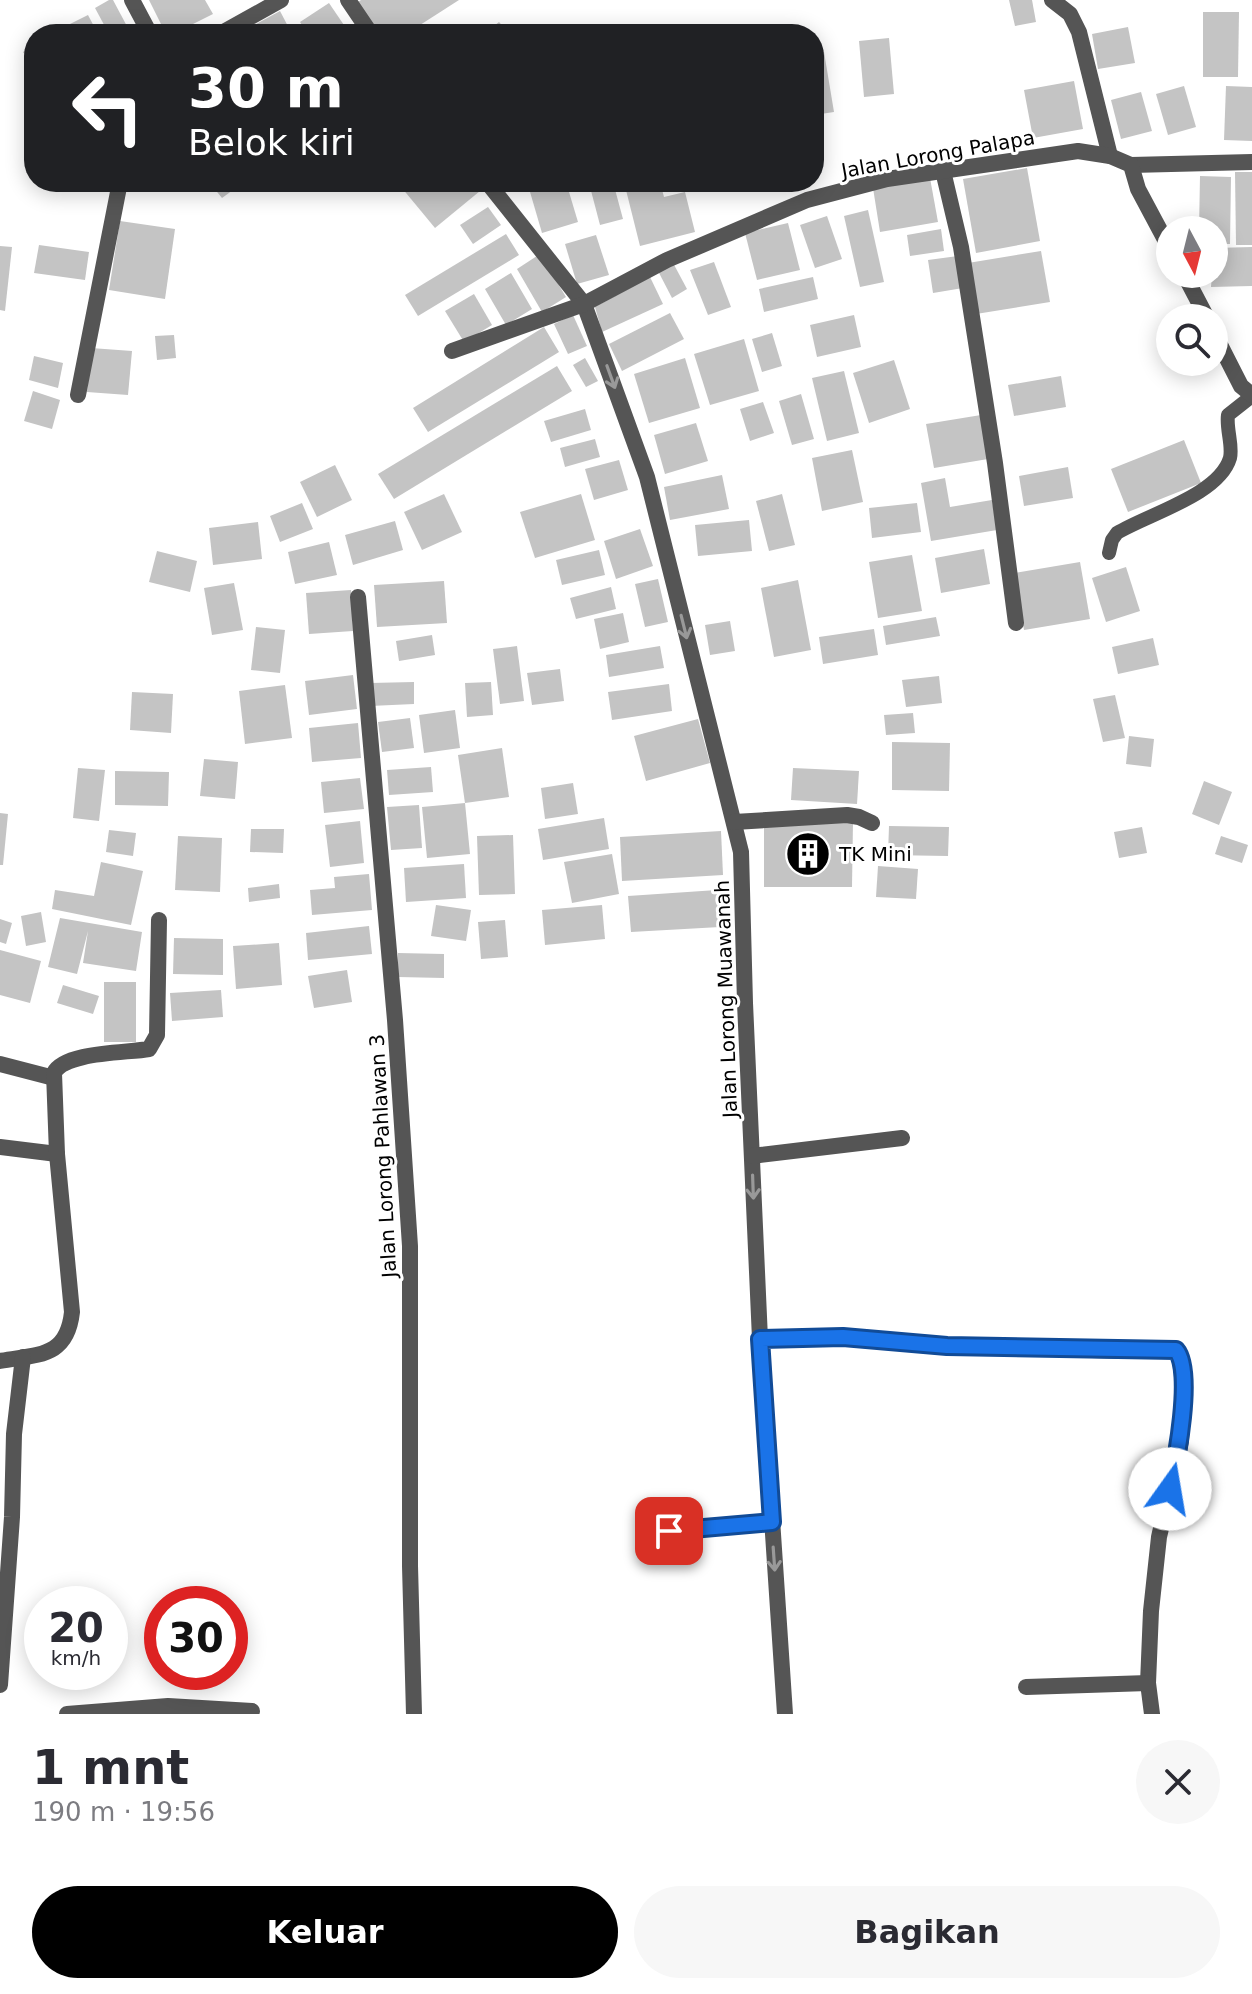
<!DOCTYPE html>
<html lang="id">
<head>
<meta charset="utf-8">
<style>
	:root { --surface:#fff; --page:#f7f7f7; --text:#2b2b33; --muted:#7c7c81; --accent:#000 }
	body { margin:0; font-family:"DejaVu Sans",sans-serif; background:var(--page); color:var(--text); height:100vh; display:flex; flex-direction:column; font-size:30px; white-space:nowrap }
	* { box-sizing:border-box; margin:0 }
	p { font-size:26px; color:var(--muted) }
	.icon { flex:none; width:44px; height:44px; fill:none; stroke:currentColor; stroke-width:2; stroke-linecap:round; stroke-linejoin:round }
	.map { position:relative; height:1714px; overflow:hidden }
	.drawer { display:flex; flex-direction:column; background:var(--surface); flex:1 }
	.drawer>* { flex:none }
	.banner { position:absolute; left:24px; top:24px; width:800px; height:168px; border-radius:32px; box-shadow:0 4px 20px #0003; background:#202124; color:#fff; overflow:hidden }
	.needle { width:52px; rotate:173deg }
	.buttons { position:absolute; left:1156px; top:216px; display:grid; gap:16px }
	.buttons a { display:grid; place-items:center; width:72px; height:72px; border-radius:50%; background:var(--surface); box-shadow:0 4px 20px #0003; font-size:40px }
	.speed { position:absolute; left:24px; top:1586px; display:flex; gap:16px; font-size:40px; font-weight:700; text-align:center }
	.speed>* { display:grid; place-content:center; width:104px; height:104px; border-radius:50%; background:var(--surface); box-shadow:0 4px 20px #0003; line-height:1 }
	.speed small { font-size:20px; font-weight:400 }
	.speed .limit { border:12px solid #d22; background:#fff; color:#111 }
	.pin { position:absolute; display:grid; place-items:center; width:68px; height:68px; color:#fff; margin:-34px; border-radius:16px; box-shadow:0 4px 12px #0006 }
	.me { position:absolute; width:88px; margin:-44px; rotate:13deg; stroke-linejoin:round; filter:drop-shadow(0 0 6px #0008) }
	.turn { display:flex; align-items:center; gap:28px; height:168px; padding:0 32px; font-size:36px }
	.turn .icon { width:104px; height:104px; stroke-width:2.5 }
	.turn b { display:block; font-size:56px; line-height:68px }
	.round { display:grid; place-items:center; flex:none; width:84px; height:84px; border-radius:42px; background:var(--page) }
	.headline { display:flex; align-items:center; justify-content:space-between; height:136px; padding:0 32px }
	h1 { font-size:48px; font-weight:600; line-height:60px }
	.action { display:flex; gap:16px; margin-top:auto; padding:16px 32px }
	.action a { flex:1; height:92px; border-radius:48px; background:var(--accent); color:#fff; font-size:32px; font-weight:600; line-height:92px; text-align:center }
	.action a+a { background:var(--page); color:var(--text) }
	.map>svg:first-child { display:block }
</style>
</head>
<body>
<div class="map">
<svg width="1252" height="1714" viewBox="0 0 1252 1714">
	<rect width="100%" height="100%" fill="#fff"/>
	<!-- building -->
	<g fill="#c4c4c4">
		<path d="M109 0H113L129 30 121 34H109L95 8Z"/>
		<path d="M149 0H205L213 14 173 34H166Z"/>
		<path d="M361 0H459L406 34H374L355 4Z"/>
		<path d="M1009 0H1032L1036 22 1015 26Z"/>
		<path d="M329 3 350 34H308L300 22Z"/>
		<path d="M280 11 292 34H253L249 28Z"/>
		<path d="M1203 12H1239L1238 77H1203Z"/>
		<path d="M88 15 98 34H67L64 27Z"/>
		<path d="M499 22 510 34H484Z"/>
		<path d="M1128 27 1135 63 1098 69 1092 34Z"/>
		<path d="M889 38 894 94 864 97 859 41Z"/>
		<path d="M34 45V63L32 64 23 52Z"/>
		<path d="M824 52 834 112 814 115V54Z"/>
		<path d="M1074 81 1083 129 1033 138 1024 90Z"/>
		<path d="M1184 86 1196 127 1168 135 1156 94Z"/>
		<path d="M1226 86 1252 87V141L1224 140Z"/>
		<path d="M1141 92 1152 131 1121 139 1111 100Z"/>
		<path d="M1027 168 1040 241 976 253 963 179Z"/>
		<path d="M1235 172H1252V245H1236Z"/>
		<path d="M1200 176 1231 177 1230 244H1214V230H1199Z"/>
		<path d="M930 178 938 222 880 232 873 188Z"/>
		<path d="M209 182H244L222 198Z"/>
		<path d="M397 182H472L480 191 435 228Z"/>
		<path d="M540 182H566L578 222 542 233 528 185Z"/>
		<path d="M594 182H613L623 219 600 225 589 183Z"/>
		<path d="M660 182 664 197 685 192 695 232 640 246 626 190Z"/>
		<path d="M488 207 501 225 473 244 460 225Z"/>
		<path d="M868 210 884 282 860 287 844 216Z"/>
		<path d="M827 216 842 259 815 268 800 225Z"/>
		<path d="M120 221 175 229 165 299 109 290Z"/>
		<path d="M788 223 800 270 757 280 745 233Z"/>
		<path d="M941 229 944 251 910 256 907 235Z"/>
		<path d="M506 234 519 255 418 316 405 295Z"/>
		<path d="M596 235 609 275 577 284 565 244Z"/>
		<path d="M39 245 89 252 85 280 34 273Z"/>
		<path d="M0 246 12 247 5 311 0 310Z"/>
		<path d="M1252 247V286L1211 287 1214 248Z"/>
		<path d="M1041 251 1050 302 976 314 968 263Z"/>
		<path d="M540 254 566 297 542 312 517 269Z"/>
		<path d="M958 256 963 288 933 293 928 260Z"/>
		<path d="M672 261 687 289 672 298 657 269Z"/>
		<path d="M714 262 731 307 708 315 690 270Z"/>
		<path d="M511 273 532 309 506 325 485 289Z"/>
		<path d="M650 277 663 304 602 332 595 307Z"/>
		<path d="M813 277 818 299 764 312 759 289Z"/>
		<path d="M474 294 492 325 464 342 445 311Z"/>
		<path d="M670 313 684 339 622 371 609 344Z"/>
		<path d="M573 315 587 346 568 354 554 324Z"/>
		<path d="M854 315 861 347 817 357 810 325Z"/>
		<path d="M544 327 559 352 428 432 413 408Z"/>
		<path d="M772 333 782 366 762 372 752 339Z"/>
		<path d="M174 335 176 358 157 360 155 336Z"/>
		<path d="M744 339 759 391 710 405 694 354Z"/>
		<path d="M91 348 132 351 128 395 87 392Z"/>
		<path d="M34 356 63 363 58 388 29 380Z"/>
		<path d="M585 358 598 381 586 387 573 365Z"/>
		<path d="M685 358 700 408 649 423 634 374Z"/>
		<path d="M894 360 910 409 869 423 853 373Z"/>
		<path d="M557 366 572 391 394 499 378 474Z"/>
		<path d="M844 371 859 433 827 441 812 378Z"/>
		<path d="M1061 376 1066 407 1014 416 1008 385Z"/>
		<path d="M33 391 60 400 52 429 24 421Z"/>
		<path d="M801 394 814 439 792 445 779 401Z"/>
		<path d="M763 402 774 433 750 441 740 409Z"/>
		<path d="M585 409 591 430 551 442 544 421Z"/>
		<path d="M981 415 988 459 934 468 926 424Z"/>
		<path d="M696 423 708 461 665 474 654 435Z"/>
		<path d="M595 439 600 457 565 467 560 448Z"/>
		<path d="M1184 440 1201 483 1128 512 1111 469Z"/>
		<path d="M852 450 863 502 822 511 812 458Z"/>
		<path d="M619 460 628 490 594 500 585 469Z"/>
		<path d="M335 465 352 500 317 517 300 482Z"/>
		<path d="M1068 467 1073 498 1024 506 1019 476Z"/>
		<path d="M722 475 729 509 670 520 664 487Z"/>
		<path d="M945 478 950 507 992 500 997 530 931 541 921 483Z"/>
		<path d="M444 494 462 532 422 550 404 512Z"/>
		<path d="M581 494 595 540 535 558 520 512Z"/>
		<path d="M782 494 795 545 769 551 756 501Z"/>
		<path d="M302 503 313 529 280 542 270 516Z"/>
		<path d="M917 503 921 532 872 538 869 508Z"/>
		<path d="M749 520 752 551 698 556 695 525Z"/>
		<path d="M395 521 403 550 353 565 345 535Z"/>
		<path d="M258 522 262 559 213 565 209 528Z"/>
		<path d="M640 529 653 566 616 579 604 541Z"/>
		<path d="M329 542 337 575 295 584 288 552Z"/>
		<path d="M984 549 990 584 941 593 935 558Z"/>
		<path d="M599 550 605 575 562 585 556 560Z"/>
		<path d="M157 551 197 561 190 592 149 582Z"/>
		<path d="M912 555 922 611 878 618 869 562Z"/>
		<path d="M1080 562 1090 619 1024 630 1015 573Z"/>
		<path d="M1126 567 1140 611 1106 622 1092 578Z"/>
		<path d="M658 579 668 622 645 627 635 584Z"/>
		<path d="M798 580 811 650 774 657 761 588Z"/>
		<path d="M444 581 447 623 377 627 374 585Z"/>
		<path d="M234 583 243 630 212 635 204 588Z"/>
		<path d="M611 587 616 609 576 619 570 598Z"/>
		<path d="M351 590 353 631 309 634 306 593Z"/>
		<path d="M623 613 629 642 600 649 594 619Z"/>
		<path d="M936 617 940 636 886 645 883 626Z"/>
		<path d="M730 621 735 651 710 655 705 625Z"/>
		<path d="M256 627 285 630 280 673 251 670Z"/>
		<path d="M874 629 878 655 823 664 819 637Z"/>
		<path d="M432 635 435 655 399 661 396 641Z"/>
		<path d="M1153 638 1159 665 1118 674 1112 647Z"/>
		<path d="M517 646 524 701 500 704 493 649Z"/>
		<path d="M660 646 664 668 609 677 606 655Z"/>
		<path d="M560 669 564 701 532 705 527 673Z"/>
		<path d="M353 675 357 709 309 715 305 681Z"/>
		<path d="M939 676 942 703 906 707 902 680Z"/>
		<path d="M414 682V704L370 706V683Z"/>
		<path d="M491 682 493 715 467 717 465 683Z"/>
		<path d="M669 684 672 711 612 720 608 692Z"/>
		<path d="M285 685 292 738 245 744 239 691Z"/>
		<path d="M132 692 173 694 171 733 130 730Z"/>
		<path d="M1115 695 1125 738 1103 742 1093 699Z"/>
		<path d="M455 710 460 748 424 753 419 715Z"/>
		<path d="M913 713 915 733 886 735 884 715Z"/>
		<path d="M410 718 414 748 382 752 378 722Z"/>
		<path d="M698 719 710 763 646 781 634 736Z"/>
		<path d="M358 723 361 758 312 762 309 728Z"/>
		<path d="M1129 736 1154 739 1151 767 1126 764Z"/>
		<path d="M892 742 950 743 949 791 892 790Z"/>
		<path d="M502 748 509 797 465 803 458 755Z"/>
		<path d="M204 759 238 762 235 799 200 796Z"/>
		<path d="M431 767 433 792 389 795 387 770Z"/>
		<path d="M78 768 105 770 99 821 73 818Z"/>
		<path d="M793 768 859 771 857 804 791 800Z"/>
		<path d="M115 771 169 772 168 806 115 805Z"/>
		<path d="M360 778 364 809 324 813 321 782Z"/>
		<path d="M1204 781 1232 792 1219 825 1192 814Z"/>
		<path d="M573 783 578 814 545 819 541 788Z"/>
		<path d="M465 803 470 854 427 858 422 807Z"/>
		<path d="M419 805 422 848 391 850 387 807Z"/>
		<path d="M0 813 8 814 3 865H0Z"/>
		<path d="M604 818 609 849 543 860 538 829Z"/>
		<path d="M360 821 364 863 330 867 325 825Z"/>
		<path d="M764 821H853L852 887H764Z"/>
		<path d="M889 826 949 827 948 856 888 855Z"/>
		<path d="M1142 827 1147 853 1119 858 1114 832Z"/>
		<path d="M251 829H284L283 853 250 852Z"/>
		<path d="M109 830 136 833 133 856 106 852Z"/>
		<path d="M721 831 723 875 622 881 620 837Z"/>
		<path d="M513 835 515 894 479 895 477 836Z"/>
		<path d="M178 836 222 838 220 892 175 890Z"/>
		<path d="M1221 836 1248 845 1242 863 1215 854Z"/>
		<path d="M612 854 619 894 572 903 564 862Z"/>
		<path d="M101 862 143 871 131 925 52 909 55 890 94 896Z"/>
		<path d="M464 864 466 898 406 902 404 868Z"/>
		<path d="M878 866 918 869 916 899 876 897Z"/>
		<path d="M369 874 372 910 312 915 310 890 335 888 334 877Z"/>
		<path d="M279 884 280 898 249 902 248 888Z"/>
		<path d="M717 890 720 927 631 932 628 896Z"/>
		<path d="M436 905 471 910 466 941 431 936Z"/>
		<path d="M602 905 605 939 545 945 542 910Z"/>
		<path d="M41 912 46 942 26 946 21 916Z"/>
		<path d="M60 918 142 932 136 971 83 963 88 931 77 974 48 967Z"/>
		<path d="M0 919 12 923 6 944 0 942Z"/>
		<path d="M505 920 508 957 481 959 478 922Z"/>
		<path d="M369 926 372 954 308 960 306 933Z"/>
		<path d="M174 938 223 939V975L173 974Z"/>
		<path d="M279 943 282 985 236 989 233 946Z"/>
		<path d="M0 950 41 961 30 1003 0 995Z"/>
		<path d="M398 953 444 954V978L398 977Z"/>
		<path d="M347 970 352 1002 314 1008 308 976Z"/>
		<rect x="104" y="982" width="32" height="60"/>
		<path d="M63 985 99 996 93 1014 57 1003Z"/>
		<path d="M221 990 223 1017 172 1021 170 993Z"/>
	</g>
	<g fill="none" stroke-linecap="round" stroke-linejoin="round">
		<!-- service -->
		<path stroke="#555" stroke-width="14" d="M1109 553 1112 540 1117 533C1148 514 1219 495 1230 458 1233 445 1226 429 1228 415L1252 396"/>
		<!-- minor -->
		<g stroke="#555" stroke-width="16">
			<path d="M132 0 150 34"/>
			<path d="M348 0 371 34"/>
			<path d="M1052 0 1070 14 1079 32 1110 156"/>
			<path d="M220 34 281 0"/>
			<path d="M1131 165 1252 162"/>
			<path d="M943 171 961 247 995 463 1016 623"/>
			<path d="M487 182 584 304 647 477 741 852 745 1003 760 1339 785 1714"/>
			<path d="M1184 274 1207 318"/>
			<path d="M1214 333 1241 386 1252 395"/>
			<path d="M452 351 584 304 667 260 807 200 887 179 1078 151 1110 156 1131 165 1138 189 1170 249"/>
			<path d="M78 395 120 182"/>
			<path d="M358 597 395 1020 410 1246V1566L414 1714"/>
			<path d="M734 822 847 815 859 817 872 823"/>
			<path d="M0 1064 54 1078"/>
			<path d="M0 1147 57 1154"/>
			<path d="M752 1156 902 1138"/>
			<path d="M760 1339 843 1337 947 1346 1130 1351 1163 1349 1178 1352 1183 1369 1181 1441 1159 1537 1151 1611 1148 1683 1152 1714"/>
			<path d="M0 1361C38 1354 67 1358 72 1312L57 1154 54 1073C64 1052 126 1053 149 1049L157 1035 159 920"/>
			<path d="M644 1533 772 1522"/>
			<path d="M0 1685 12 1517 14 1434 23 1357"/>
			<path d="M1026 1687 1148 1683"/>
			<path d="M67 1714 168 1706 252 1711"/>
		</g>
	</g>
	<!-- one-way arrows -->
	<defs><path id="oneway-shaft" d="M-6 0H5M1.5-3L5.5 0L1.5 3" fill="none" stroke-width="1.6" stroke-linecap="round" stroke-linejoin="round" transform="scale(2)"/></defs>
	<g stroke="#999">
		<use href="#oneway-shaft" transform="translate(611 377) rotate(70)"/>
		<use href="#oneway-shaft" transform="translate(684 627) rotate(76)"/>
		<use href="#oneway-shaft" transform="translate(753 1187) rotate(88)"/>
		<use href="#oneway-shaft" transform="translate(774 1559) rotate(86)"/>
	</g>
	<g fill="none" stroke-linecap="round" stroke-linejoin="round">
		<!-- route casing -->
		<g stroke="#114b97" stroke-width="20">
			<path id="route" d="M669 1531 772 1522 760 1339 843 1337 947 1346 1176 1350C1194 1371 1176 1462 1170 1489"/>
		</g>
		<!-- route -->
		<use href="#route" stroke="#1a73e8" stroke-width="14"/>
	</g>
	<!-- icons -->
	<defs>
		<g id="building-disc" transform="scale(2.3)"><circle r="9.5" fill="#000" stroke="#fff"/><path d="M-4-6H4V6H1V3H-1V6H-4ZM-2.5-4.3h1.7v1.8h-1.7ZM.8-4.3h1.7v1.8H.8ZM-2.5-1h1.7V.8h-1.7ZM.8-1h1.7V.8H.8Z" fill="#fff"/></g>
	</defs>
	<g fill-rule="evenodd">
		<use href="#building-disc" x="808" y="854"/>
	</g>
	<g text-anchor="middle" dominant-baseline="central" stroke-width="6" stroke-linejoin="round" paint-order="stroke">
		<!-- street labels -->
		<g font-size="20" fill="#000" stroke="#fff">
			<text transform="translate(938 154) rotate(-10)">Jalan Lorong Palapa</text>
			<text transform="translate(726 999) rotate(-92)">Jalan Lorong Muawanah</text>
			<text transform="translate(383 1156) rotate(-93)">Jalan Lorong Pahlawan 3</text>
		</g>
		<!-- poi labels -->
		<g font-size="20" fill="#000" stroke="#fff" text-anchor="start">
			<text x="839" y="854">TK Mini</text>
		</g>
	</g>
</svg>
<div class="buttons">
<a><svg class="needle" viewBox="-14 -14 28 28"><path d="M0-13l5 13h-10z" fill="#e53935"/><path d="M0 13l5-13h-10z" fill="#7c7c81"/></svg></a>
<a><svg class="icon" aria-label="search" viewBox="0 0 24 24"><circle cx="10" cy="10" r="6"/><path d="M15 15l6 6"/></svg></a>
</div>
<div class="speed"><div>20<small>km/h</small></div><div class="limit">30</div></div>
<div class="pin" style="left:669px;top:1531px;background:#d93025"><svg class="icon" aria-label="arrive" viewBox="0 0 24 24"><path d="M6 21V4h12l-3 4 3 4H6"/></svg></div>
<svg class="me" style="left:1170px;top:1489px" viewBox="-20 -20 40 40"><circle r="19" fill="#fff"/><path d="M0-13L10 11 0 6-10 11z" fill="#1a73e8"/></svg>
<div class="banner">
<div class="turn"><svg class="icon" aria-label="left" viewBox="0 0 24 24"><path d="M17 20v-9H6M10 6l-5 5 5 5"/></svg><div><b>30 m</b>Belok kiri</div></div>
</div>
</div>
<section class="drawer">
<div class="headline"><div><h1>1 mnt</h1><p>190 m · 19:56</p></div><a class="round"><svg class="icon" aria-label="close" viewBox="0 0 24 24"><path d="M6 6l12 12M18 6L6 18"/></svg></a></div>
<div class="action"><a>Keluar</a><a>Bagikan</a></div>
</section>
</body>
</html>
